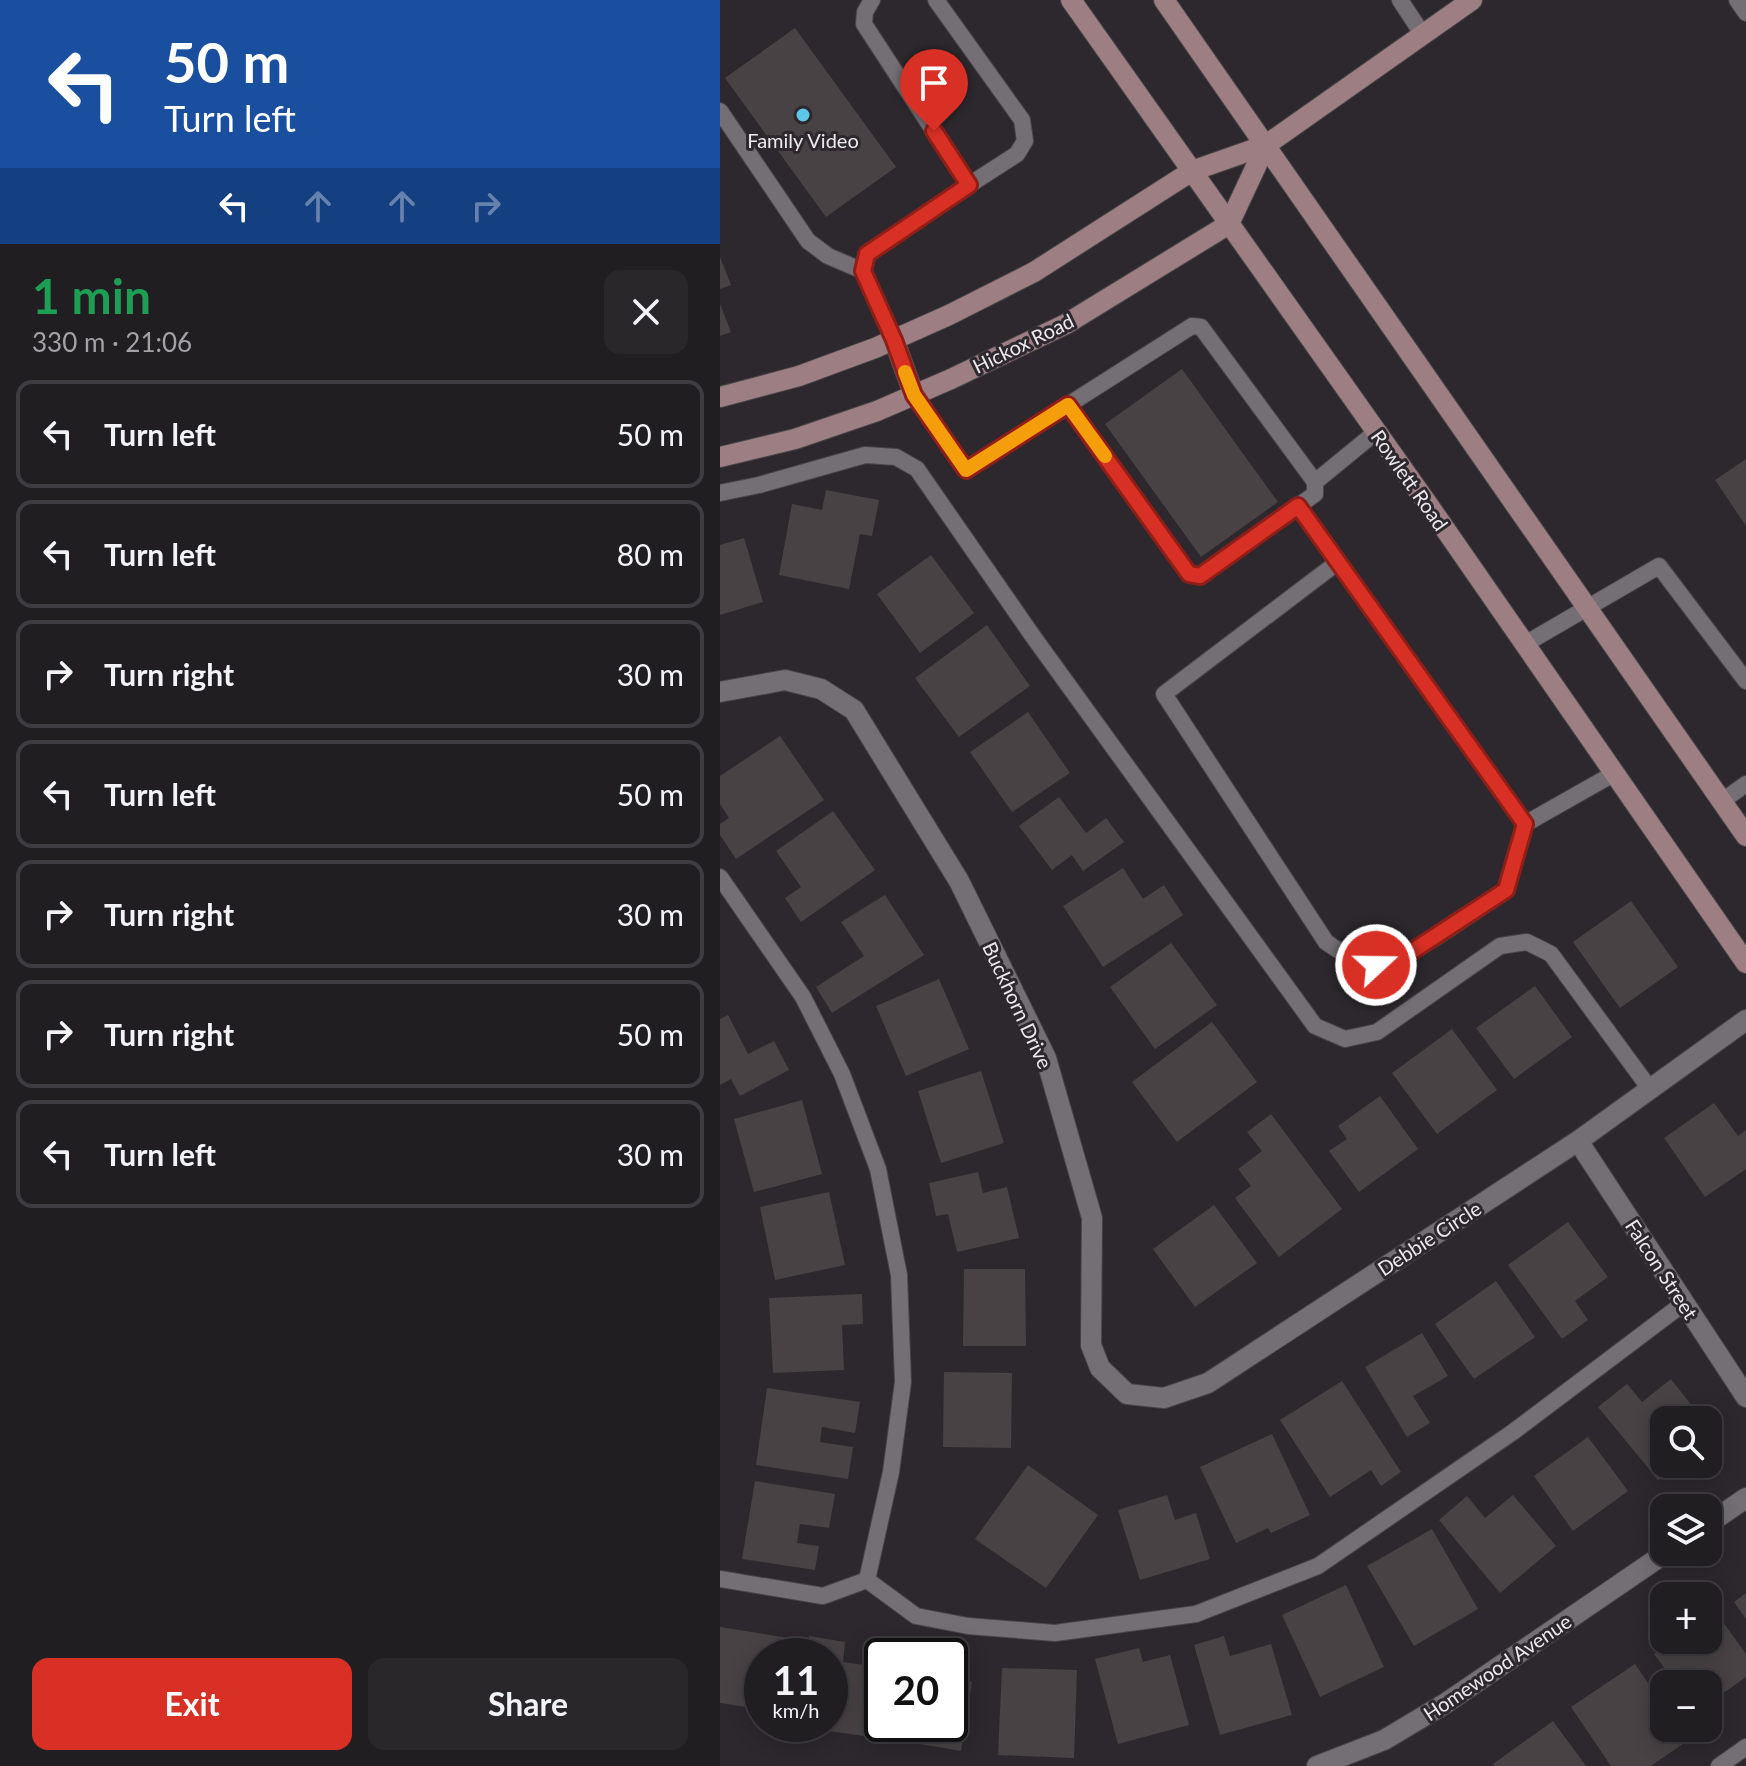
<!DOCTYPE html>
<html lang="en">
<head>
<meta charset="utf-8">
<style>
	:root { --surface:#211e22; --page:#29272a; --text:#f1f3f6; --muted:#a2a2a5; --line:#3e3c40; --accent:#d93025 }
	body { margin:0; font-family:Lato,sans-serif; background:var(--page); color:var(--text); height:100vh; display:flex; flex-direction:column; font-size:30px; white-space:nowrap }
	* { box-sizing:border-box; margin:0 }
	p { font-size:26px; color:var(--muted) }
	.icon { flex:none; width:44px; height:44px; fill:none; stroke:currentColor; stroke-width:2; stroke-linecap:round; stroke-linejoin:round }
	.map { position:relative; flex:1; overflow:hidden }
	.side { display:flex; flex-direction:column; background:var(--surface); width:720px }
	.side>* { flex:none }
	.hud { background:#1a4fa0; color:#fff; overflow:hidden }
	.buttons { position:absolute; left:930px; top:1406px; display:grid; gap:16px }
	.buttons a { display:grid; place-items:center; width:72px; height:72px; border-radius:16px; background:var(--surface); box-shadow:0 4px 20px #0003,0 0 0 2px var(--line); font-size:40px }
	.speed { position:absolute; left:24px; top:1638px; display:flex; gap:16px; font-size:40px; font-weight:700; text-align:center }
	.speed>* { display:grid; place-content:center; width:104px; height:104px; border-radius:50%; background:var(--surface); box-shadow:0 4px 20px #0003,0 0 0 2px var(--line); line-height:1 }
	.speed small { font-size:20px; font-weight:400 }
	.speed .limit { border:4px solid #111; border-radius:12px; background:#fff; color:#111 }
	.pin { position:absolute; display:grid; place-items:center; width:68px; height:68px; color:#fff; margin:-82px -34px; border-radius:50% 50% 50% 0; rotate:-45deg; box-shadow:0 0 8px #0007 }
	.pin .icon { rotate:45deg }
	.me { position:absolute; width:88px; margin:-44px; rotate:69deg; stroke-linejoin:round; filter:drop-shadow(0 0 6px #0008) }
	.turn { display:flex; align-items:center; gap:28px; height:168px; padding:0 32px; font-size:36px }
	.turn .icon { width:104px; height:104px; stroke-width:2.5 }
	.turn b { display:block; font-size:56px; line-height:68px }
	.lanes { display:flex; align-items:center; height:76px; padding:0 32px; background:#0003; justify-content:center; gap:40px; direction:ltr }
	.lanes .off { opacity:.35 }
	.round { display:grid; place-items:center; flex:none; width:84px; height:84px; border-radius:16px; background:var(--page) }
	.summary { display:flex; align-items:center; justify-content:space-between; height:136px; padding:0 32px }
	h1 { font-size:48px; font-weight:700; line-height:60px; color:#1e9e55 }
	.action { display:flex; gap:16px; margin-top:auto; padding:16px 32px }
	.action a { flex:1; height:92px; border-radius:16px; background:var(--accent); color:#fff; font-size:32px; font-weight:700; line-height:92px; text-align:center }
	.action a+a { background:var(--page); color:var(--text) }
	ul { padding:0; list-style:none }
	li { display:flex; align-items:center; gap:24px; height:108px; margin:0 16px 12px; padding:0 16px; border:4px solid var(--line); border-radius:16px }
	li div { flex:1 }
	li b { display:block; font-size:30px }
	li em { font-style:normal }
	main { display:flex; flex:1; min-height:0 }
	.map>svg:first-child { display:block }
</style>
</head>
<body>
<main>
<section class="side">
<div class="hud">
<div class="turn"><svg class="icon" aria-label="left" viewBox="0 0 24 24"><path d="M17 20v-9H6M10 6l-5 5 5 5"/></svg><div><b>50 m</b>Turn left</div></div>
<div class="lanes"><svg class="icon" aria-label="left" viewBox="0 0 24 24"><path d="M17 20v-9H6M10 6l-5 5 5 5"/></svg><svg class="icon off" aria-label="ahead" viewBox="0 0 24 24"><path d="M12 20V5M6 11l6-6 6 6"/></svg><svg class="icon off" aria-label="ahead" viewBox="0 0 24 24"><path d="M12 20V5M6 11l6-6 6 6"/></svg><svg class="icon off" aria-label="right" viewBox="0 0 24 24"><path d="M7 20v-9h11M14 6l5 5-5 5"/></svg></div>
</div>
<div class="summary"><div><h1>1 min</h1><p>330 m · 21:06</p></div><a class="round"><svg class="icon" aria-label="close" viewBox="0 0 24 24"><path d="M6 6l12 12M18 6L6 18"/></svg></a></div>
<ul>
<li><svg class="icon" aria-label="left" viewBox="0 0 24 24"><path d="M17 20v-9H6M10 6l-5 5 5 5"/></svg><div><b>Turn left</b></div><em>50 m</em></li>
<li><svg class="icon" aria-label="left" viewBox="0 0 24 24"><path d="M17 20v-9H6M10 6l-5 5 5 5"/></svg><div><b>Turn left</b></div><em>80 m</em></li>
<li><svg class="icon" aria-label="right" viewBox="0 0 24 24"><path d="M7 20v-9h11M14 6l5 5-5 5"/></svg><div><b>Turn right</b></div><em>30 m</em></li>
<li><svg class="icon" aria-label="left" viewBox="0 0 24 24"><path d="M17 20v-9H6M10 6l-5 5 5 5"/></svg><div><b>Turn left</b></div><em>50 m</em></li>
<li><svg class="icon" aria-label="right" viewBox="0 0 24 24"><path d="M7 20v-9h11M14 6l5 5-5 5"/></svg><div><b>Turn right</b></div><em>30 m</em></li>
<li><svg class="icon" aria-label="right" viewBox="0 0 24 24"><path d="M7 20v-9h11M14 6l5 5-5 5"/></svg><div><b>Turn right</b></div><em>50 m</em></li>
<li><svg class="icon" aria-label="left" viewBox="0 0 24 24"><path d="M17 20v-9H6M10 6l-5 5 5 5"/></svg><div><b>Turn left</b></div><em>30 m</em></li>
</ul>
<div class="action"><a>Exit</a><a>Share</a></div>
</section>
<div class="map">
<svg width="1026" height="1766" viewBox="0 0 1026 1766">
	<rect width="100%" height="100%" fill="#2c282d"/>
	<!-- building -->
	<g fill="#484244">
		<path d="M75 28 176 167 106 217 5 78Z"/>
		<path d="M0 257 11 285 0 289Z"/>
		<path d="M0 304 11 332 0 336Z"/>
		<path d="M462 369 558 502 481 557 385 424Z"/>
		<path d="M1026 459V526L995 480Z"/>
		<path d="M106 490 159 500 152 536 140 534 129 589 59 575 72 504 102 510Z"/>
		<path d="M24 538 43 602 0 615V545Z"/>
		<path d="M211 555 254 613 200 653 157 594Z"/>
		<path d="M267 625 310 686 239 737 195 678Z"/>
		<path d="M308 712 350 773 292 812 250 752Z"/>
		<path d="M60 736 104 800 16 859 0 835V824L9 818 0 804V776Z"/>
		<path d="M339 797 366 833 386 818 404 842 363 871 352 855 332 870 299 826Z"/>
		<path d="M113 811 155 870 81 922 65 898 81 887 56 851Z"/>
		<path d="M403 868 423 899 444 885 463 915 383 967 343 906Z"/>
		<path d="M165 895 204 955 112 1013 96 987 144 956 121 922Z"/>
		<path d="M911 901 958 967 900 1008 853 942Z"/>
		<path d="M451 943 497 1005 435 1049 390 987Z"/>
		<path d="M219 979 249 1049 186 1076 156 1006Z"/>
		<path d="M815 986 852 1037 794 1079 756 1028Z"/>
		<path d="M8 1015 28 1054 54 1041 69 1070 20 1096 11 1079 0 1085V1019Z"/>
		<path d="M492 1022 537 1082 457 1142 412 1082Z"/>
		<path d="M732 1029 777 1090 717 1134 672 1073Z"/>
		<path d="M261 1071 284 1143 221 1163 198 1091Z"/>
		<path d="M660 1096 698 1149 639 1192 609 1151 627 1139 618 1126Z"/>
		<path d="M82 1100 102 1174 34 1192 14 1119Z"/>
		<path d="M994 1103 1018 1136 1026 1130V1169L985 1197 944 1138Z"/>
		<path d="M551 1114 622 1209 559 1257 515 1198 531 1186 518 1169 542 1151 527 1132Z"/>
		<path d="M258 1172 263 1193 287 1187 299 1238 237 1252 228 1214 216 1216 209 1183Z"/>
		<path d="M109 1192 125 1265 55 1280 40 1207Z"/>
		<path d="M494 1205 537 1263 475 1307 433 1249Z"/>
		<path d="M848 1222 888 1277 855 1301 868 1320 842 1339 788 1265Z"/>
		<path d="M244 1269H305L306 1346H243Z"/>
		<path d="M776 1281 815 1337 754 1379 715 1324Z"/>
		<path d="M142 1294 143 1324 122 1325 124 1370 53 1373 49 1298Z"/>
		<path d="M702 1333 728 1376 693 1396 710 1423 687 1437 645 1367Z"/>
		<path d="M224 1372 292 1373 291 1448 223 1447Z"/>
		<path d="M951 1379 983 1420H944V1464H959L938 1480 878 1407 907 1384 922 1402Z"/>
		<path d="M622 1381 681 1472 661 1486 651 1470 610 1497 560 1420Z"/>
		<path d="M47 1388 140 1402 135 1433 102 1427 100 1442 133 1447 128 1479 36 1465Z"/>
		<path d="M552 1434 590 1515 551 1533 548 1528 516 1543 480 1467Z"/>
		<path d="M868 1437 908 1491 853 1531 814 1476Z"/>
		<path d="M308 1465 378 1515 326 1588 255 1539Z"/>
		<path d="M35 1481 115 1494 109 1528 80 1524 77 1543 99 1546 95 1570 22 1559Z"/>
		<path d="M447 1495 455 1520 476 1513 490 1559 420 1580 398 1510Z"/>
		<path d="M793 1495 836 1546 780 1593 719 1520 747 1496 765 1518Z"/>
		<path d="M712 1529 758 1609 694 1646 647 1566Z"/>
		<path d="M626 1585 664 1667 600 1697 562 1615Z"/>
		<path d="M1026 1593V1619L1014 1602Z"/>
		<path d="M995 1611 1026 1654V1677L988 1704V1684H956L934 1654 954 1640H988V1616Z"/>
		<path d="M0 1627 68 1638 66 1656H42V1685H36L32 1708 0 1703Z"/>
		<path d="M89 1636 125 1642 123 1662 160 1667 151 1737 74 1726 110 1724V1656H86Z"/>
		<path d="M504 1636 510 1656 551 1644 572 1715 500 1735 474 1645Z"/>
		<path d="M419 1648 423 1662 450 1655 469 1725 398 1744 375 1659Z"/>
		<path d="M915 1664 944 1707V1728H958L967 1741 931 1766H891L851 1707Z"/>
		<path d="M282 1668 357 1670 354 1758 278 1755Z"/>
		<path d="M230 1679 252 1682 241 1751 182 1741 185 1724H230Z"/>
		<path d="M833 1721 866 1766H775L773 1764Z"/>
	</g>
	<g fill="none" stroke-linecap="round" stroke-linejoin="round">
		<!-- lane casing -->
		<g stroke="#484549" stroke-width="18">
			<g id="lane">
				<path d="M152 0 145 12 144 24 249 185 147 254 143 271 174 340"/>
				<path d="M216 0 302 120 305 141 297 154 249 185"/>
				<path d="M680 0 703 35"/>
				<path d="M1017 0 1026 13"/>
				<path d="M0 111 88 241 108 256 143 271"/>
				<path d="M194 395 246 470 472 326 481 327 595 482 656 432"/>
				<path d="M348 405 469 574 480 576 595 494V482"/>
				<path d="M0 493 39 485 145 455 176 457 197 469 312 635 595 1026 625 1039 657 1032 780 946 807 942 831 954 930 1089"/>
				<path d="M578 506 805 824 895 773"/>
				<path d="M618 562 444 694 606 942C619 951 640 966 657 965 685 963 759 908 786 890L805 824"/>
				<path d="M805 644 939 566 1026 681"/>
				<path d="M1001 802 1026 784"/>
				<path d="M0 877 83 997 122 1074 158 1169 179 1275 183 1382 171 1472 147 1580"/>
				<path d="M0 1579 103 1596 147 1580"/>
				<path d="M147 1580 196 1616 248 1626 335 1633 476 1614 598 1566 793 1432 964 1303"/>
				<path d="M999 1766 1026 1747"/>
			</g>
		</g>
		<!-- street casing -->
		<g stroke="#484549" stroke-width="22">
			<g id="street">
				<path d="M0 692 65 680 101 689 134 710 239 881 326 1058 372 1218 371 1345 380 1368 407 1394 444 1398 488 1383 858 1141 1026 1020"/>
				<path d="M858 1141 1026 1397"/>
				<path d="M988 1524 1026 1498"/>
				<path d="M597 1766 664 1740 726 1703 947 1552"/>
			</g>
		</g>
		<!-- secondary casing -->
		<g stroke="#484549" stroke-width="22">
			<g id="secondary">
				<path d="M351 0 707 503 1026 963"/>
				<path d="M444 0 1026 836"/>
				<path d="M174 340 194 395"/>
				<path d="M0 397 79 376 155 348 229 315 314 272 472 171 546 145 752 0"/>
				<path d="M0 457 75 439 157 411 231 379 346 324 509 224 546 145"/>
			</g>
		</g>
		<!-- lane -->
		<use href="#lane" stroke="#746f75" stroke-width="16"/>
		<!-- street -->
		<use href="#street" stroke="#746f75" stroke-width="20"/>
		<!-- secondary -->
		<use href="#secondary" stroke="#9c7e83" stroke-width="20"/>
	</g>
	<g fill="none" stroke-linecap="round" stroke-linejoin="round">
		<!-- route casing -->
		<g stroke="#8d1f18" stroke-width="20">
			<path id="route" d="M214 131 249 185 147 254 143 271 174 340 194 395 246 470 348 405 469 574 480 576 578 506 805 824 786 890 691 952 656 965"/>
		</g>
		<!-- route -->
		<use href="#route" stroke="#d93025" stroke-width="14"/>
		<!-- slow -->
		<path stroke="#f59e0b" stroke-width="14" d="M185 372 194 395 246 470 348 405 385 456"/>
	</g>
	<!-- markers -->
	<circle fill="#5cc7e7" stroke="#2c282d" stroke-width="3" cx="83" cy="115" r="8"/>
	<g text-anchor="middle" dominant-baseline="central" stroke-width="6" stroke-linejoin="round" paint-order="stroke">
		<!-- poi labels -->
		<g font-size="20" fill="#ebe9ec" stroke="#2c282d">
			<text x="83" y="140">Family Video</text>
		</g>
		<!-- street labels -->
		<g font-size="20" fill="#ebe9ec" stroke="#2c282d">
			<text transform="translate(303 343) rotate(-26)">Hickox Road</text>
			<text transform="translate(690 480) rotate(55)">Rowlett Road</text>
			<text transform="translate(298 1005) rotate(65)">Buckhorn Drive</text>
			<text transform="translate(709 1238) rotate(-33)">Debbie Circle</text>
			<text transform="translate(942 1269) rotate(57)">Falcon Street</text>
			<text transform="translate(777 1667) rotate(-34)">Homewood Avenue</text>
		</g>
	</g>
</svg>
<div class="buttons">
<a><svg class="icon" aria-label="search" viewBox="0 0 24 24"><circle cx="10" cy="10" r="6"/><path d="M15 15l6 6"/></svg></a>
<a><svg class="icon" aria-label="layers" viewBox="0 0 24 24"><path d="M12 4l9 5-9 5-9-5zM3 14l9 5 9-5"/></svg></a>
<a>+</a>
<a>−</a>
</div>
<div class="speed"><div>11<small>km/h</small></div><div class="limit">20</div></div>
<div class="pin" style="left:214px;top:131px;background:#d93025"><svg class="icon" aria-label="arrive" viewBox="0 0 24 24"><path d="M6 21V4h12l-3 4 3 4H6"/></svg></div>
<svg class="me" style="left:656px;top:965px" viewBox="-20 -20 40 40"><circle r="17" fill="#d93025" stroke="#fff" stroke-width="3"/><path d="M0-11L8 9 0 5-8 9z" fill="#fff"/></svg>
</div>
</main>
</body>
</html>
